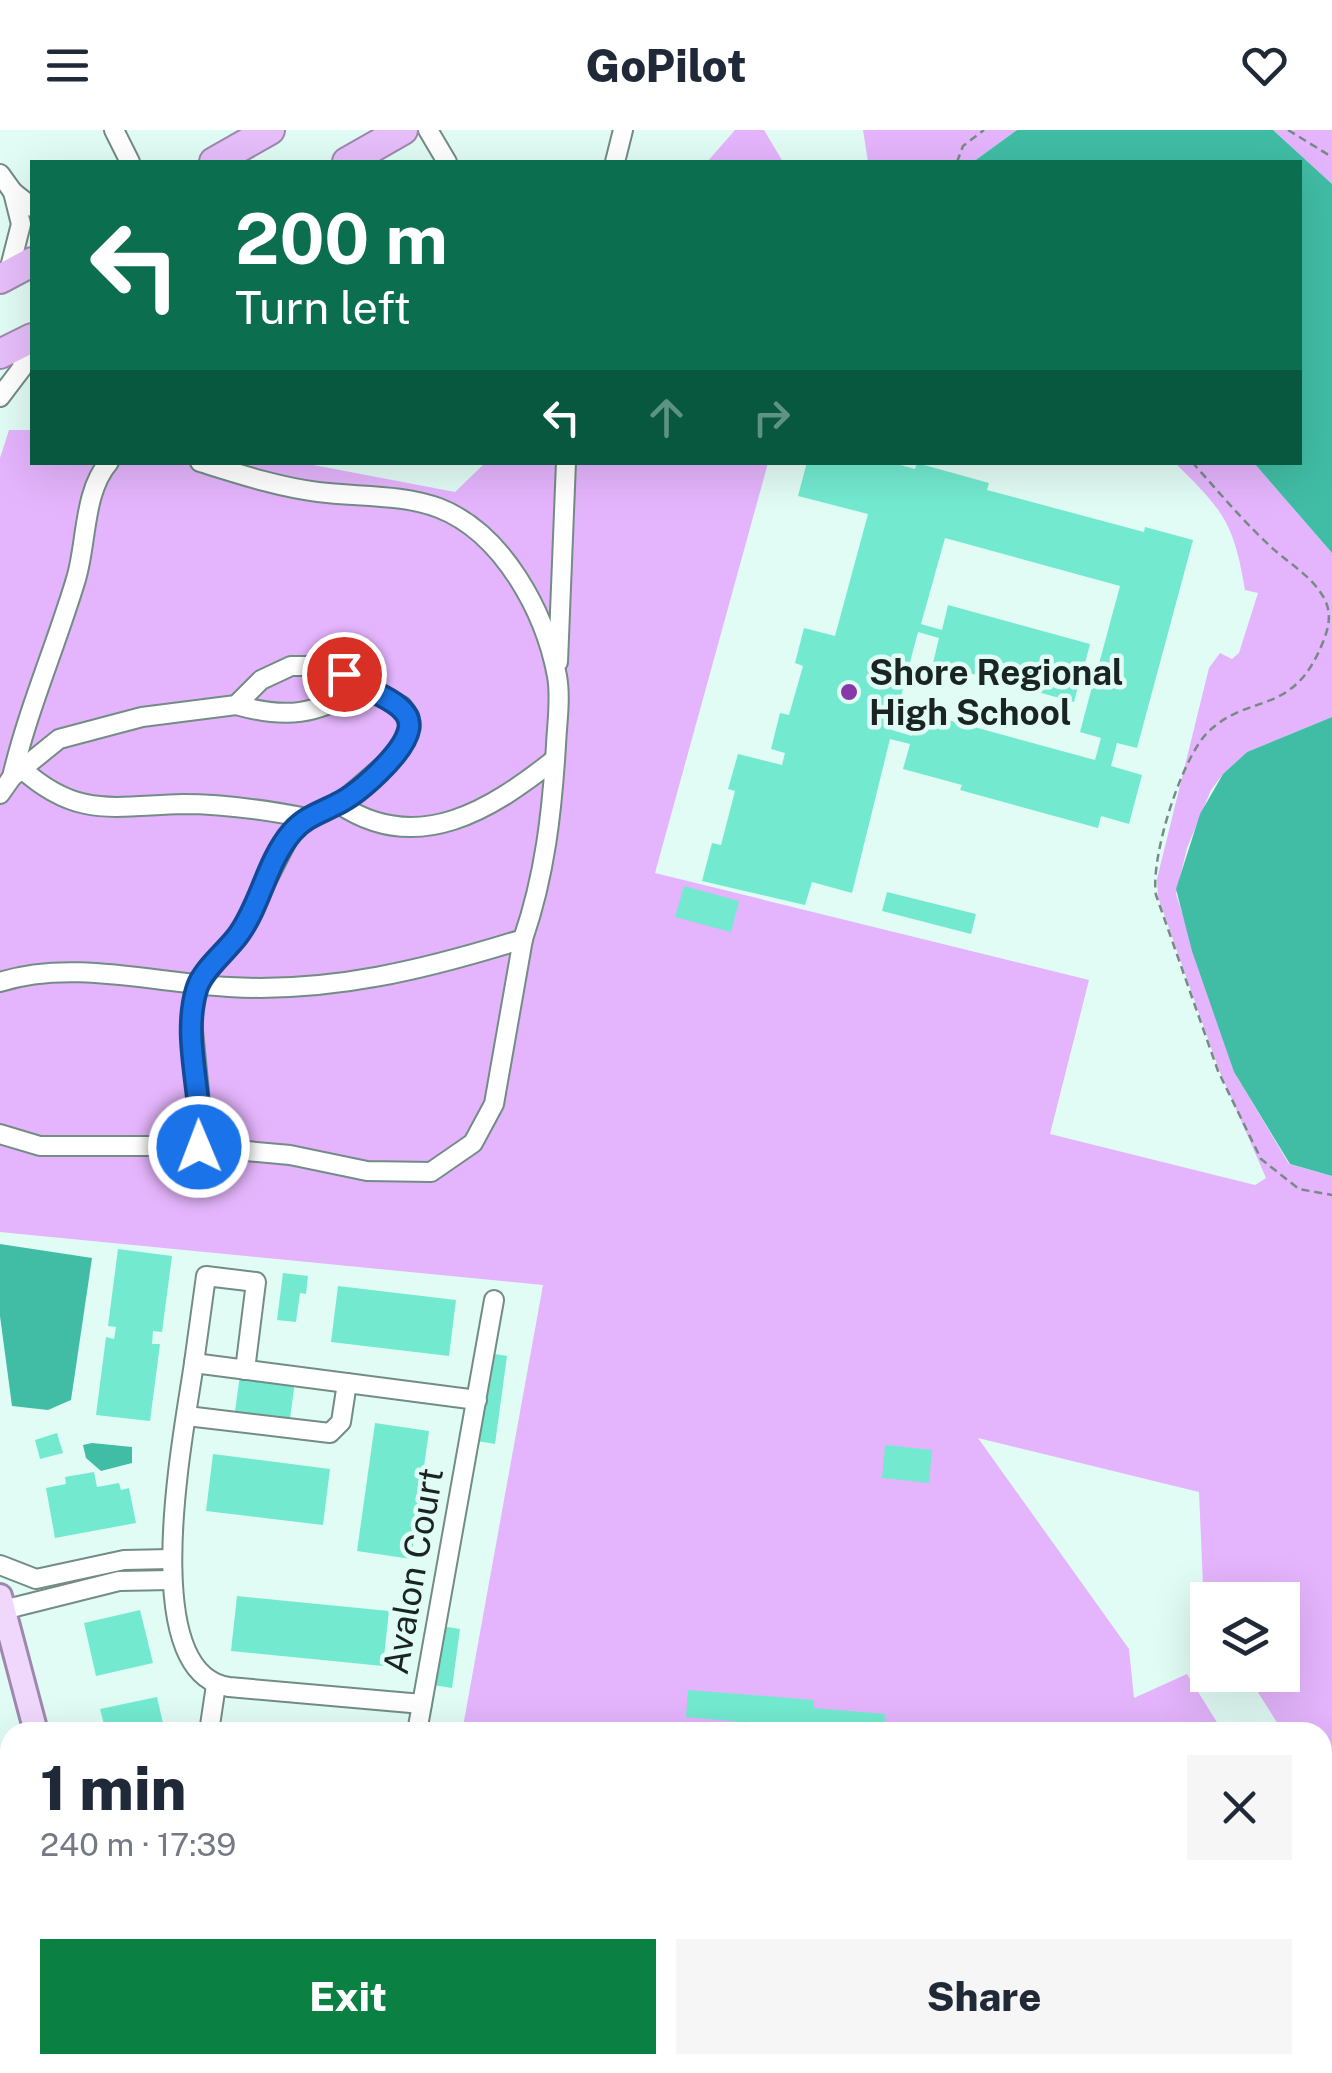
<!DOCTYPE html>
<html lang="en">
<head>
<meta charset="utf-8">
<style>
	:root { --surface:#fff; --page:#f6f6f7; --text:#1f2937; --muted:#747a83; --accent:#0b8043 }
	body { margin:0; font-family:"Public Sans",sans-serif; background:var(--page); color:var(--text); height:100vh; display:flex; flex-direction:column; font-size:38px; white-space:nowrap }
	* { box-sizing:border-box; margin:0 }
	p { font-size:32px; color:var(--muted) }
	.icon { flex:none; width:55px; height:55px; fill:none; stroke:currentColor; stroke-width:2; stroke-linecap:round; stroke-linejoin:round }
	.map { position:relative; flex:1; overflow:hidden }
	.side { position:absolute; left:0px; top:1592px; width:1332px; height:352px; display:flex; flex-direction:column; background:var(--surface); border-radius:30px 30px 0 0; box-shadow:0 10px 40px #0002 }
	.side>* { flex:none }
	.hud { position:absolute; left:30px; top:30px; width:1272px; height:305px; border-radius:0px; box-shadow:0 10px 40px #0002; background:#0b6e4f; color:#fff; overflow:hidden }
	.buttons { position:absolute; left:1190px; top:1452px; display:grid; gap:20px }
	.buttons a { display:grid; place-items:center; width:110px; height:110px; border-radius:0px; background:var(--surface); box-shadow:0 10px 40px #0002; font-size:50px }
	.pin { position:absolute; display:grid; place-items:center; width:85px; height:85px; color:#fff; margin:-42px; border:5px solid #fff; border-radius:50%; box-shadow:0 2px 10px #0007 }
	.me { position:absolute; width:110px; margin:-55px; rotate:359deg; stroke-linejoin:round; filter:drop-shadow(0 0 8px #0008) }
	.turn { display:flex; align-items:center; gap:35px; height:210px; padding:0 40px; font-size:45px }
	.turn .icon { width:130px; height:130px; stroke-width:2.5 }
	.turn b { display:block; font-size:70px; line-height:85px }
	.lanes { display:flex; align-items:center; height:95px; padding:0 40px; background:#0003; justify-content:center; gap:50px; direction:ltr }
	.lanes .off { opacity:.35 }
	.round { display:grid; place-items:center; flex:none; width:105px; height:105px; border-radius:0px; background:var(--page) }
	.summary { display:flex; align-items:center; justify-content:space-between; height:170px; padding:0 40px }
	h1 { font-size:60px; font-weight:800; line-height:75px }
	.action { display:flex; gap:20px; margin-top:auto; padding:20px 40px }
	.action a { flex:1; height:115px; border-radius:0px; background:var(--accent); color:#fff; font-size:40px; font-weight:800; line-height:115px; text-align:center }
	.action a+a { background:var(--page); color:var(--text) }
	header { display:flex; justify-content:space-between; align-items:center; height:130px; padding:0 40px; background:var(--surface); font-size:45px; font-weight:800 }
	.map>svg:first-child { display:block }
</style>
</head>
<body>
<header><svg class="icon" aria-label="menu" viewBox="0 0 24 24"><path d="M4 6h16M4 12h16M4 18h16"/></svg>GoPilot<svg class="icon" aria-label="heart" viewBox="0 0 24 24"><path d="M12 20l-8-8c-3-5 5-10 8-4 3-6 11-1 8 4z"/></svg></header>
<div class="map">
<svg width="1332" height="1943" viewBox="0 0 1332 1943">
	<rect width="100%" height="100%" fill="#e1fcf5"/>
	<!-- green -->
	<g fill="#e4b4fc">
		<path d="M735 0H764L783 32H707Z"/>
		<path d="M863 0H1017L973 32H868Z"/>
		<path d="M1273 0H1332V54Z"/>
		<path d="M9 300H32V332L303 333 455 362 485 333H768L655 743 1089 850 1050 1004 1255 1055 1266 1048 1219 940 1158 767 1157 749 1209 538 1220 523 1232 529 1239 523 1258 463 1245 460C1234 392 1222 379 1175 333H1254L1332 423V587L1247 622 1223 644 1211 660 1187 718 1176 764 1234 942 1289 1034 1332 1046V1680L1323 1665 1322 1602H1283L1247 1545H1282V1470H1208L1207 1483 1204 1478 1199 1362 978 1308 1129 1519 1134 1568 1187 1544 1223 1602H462L543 1155 0 1102V328Z"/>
	</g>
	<!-- water -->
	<g fill="#41bda5">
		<path d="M1017 0H1273L1332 54V423L1254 333 1300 332V32H973Z"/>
		<path d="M1332 587V1046L1290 1034 1234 942 1192 821 1176 759 1200 684 1223 644 1247 622Z"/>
		<path d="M0 1114 92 1128 71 1270 48 1280 12 1276 0 1186Z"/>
		<path d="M92 1313 132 1317V1333L101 1341 86 1328 83 1315Z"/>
	</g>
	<!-- building -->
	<g fill="#73ead0" fill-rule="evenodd">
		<path d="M807 332H889L915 339 917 333 989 353 987 360 1144 402 1145 397 1193 410 1137 618 1117 613 1111 636 1142 645 1129 694 1101 686 1098 698 960 660 962 655 903 639 910 614 890 609 852 763 812 752 805 775 702 751 712 713 721 715 735 661 728 659 738 624 782 635 785 623 771 619 780 583 789 585 803 536 795 533 804 498 835 506 868 384 798 366ZM945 408 1120 456 1097 541 1084 537 1090 514 948 475 942 500 921 494ZM918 502 939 508 933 533 1074 572 1080 549 1093 553 1080 602 1101 608 1095 630 919 582 912 606 892 600Z"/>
		<path d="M684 756 739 771 731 802 675 787Z"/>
		<path d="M887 762 976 784 971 804 882 781Z"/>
		<path d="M118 1119 172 1126 162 1202 153 1201 152 1214H160L150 1291 96 1285 106 1207 114 1209 116 1197 108 1196Z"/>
		<path d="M283 1143 308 1146 306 1164 300 1163 296 1192 277 1190Z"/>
		<path d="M338 1156 456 1170 449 1226 331 1212Z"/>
		<path d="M489 1223 507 1226 495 1314 477 1311Z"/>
		<path d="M240 1245 295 1252 290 1288 235 1281Z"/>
		<path d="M375 1293 429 1301 411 1429 357 1421Z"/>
		<path d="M57 1303 63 1323 40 1329 35 1310Z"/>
		<path d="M885 1315 932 1320 929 1353 882 1348Z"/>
		<path d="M213 1324 330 1339 323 1395 206 1381Z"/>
		<path d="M94 1342 97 1357 119 1353 121 1360 129 1358 136 1393 55 1408 46 1358 66 1354 65 1347Z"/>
		<path d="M237 1466 389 1481 383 1536 231 1521Z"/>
		<path d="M140 1480 153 1533 96 1546 84 1493Z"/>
		<path d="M441 1496 460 1499 452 1558 433 1555Z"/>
		<path d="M688 1560 814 1570V1578L885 1584 884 1602 798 1598V1602H775L776 1595 686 1587Z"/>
		<path d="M157 1567 165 1602H106L100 1579Z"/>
		<path d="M241 1594 299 1600V1602H241Z"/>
	</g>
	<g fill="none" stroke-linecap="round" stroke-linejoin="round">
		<!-- minor casing -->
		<g stroke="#738c85" stroke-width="22">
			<g id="minor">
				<path d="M114 0 130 32"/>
				<path d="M428 0 447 32"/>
				<path d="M615 32 623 0"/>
				<path d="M0 44 13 62"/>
				<path d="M8 145 21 94 13 62 32 77"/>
				<path d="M0 267 22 238 25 212"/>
				<path d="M558 532 566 332"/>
				<path d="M236 575C286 589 316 585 360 558"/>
				<path d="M21 638C77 689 114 676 183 674 225 674 266 680 307 688"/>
				<path d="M12 647C28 579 56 516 76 449 87 413 83 362 109 332"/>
				<path d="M0 664 12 647 59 609 142 587 236 575 261 550 291 536H331L360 558 402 576 409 586V599L397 624 339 674 307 688 291 703 240 803 197 854 192 890 202 993 199 1017"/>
				<path d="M339 674C418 727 492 679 555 629"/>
				<path d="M0 852C71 829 156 853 229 857 331 863 427 839 523 809 545 745 552 682 556 615 557 593 561 568 557 546 545 482 503 403 439 378 401 364 358 367 318 362 278 357 239 344 200 332"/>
				<path d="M0 1004 40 1016H191L290 1025 367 1041 431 1042 473 1013 494 974 523 809"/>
				<path d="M194 1233 206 1146 256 1152 245 1240"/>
				<path d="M477 1270 194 1233C185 1298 134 1543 229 1557L422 1574 494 1170"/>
				<path d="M187 1286 330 1303 341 1292 347 1253"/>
				<path d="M0 1435 36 1449 124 1430 170 1429"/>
				<path d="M3 1480 119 1451 171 1450"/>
				<path d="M209 1602 216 1555"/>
				<path d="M417 1602 422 1574"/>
				<path d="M0 1646 10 1645"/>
				<path d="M0 1716V1728"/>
				<path d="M0 1809 10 1810"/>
				<path d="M1311 1935 1332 1937"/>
				<path d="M1114 1943 1115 1935"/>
			</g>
		</g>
		<!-- major casing -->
		<g stroke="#9f88ae" stroke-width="28">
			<g id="major">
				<path d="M0 1466 36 1602"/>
				<path d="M119 1935 121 1943"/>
			</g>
		</g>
		<!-- highway casing -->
		<g stroke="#9f88ae" stroke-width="32">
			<g id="highway">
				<path d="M214 32 270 0"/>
				<path d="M347 32 403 0"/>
				<path d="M0 149 32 132"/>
				<path d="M0 224 32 208"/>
			</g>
		</g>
		<!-- path -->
		<g stroke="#788a85" stroke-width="2.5" stroke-dasharray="8 5" stroke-linecap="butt">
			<path d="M1288 0 1332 27"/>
			<path d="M957 32 963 16 984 0"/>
			<path d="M1192 332C1218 361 1242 390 1270 416 1288 433 1312 446 1324 468 1332 483 1329 497 1323 512 1293 588 1249 562 1208 602 1181 629 1150 728 1156 765L1218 941 1261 1029 1299 1059 1332 1065"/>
		</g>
		<!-- minor -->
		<use href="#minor" stroke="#fff" stroke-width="18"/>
		<!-- major -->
		<use href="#major" stroke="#f0d8fc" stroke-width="22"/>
		<!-- highway -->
		<use href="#highway" stroke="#e6befa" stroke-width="28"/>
	</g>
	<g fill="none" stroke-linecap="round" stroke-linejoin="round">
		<!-- route casing -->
		<g stroke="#114b97" stroke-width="25">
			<path id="route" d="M199 1017C204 965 181 909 197 858 203 839 228 820 239 804 261 773 267 731 292 702 305 687 320 683 337 674 358 664 405 623 409 598 413 571 362 561 344 544"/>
		</g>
		<!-- route -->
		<use href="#route" stroke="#1a73e8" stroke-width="18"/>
	</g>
	<!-- markers -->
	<circle fill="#8739a9" stroke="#e1fcf5" stroke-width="4" cx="849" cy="562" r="10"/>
	<g text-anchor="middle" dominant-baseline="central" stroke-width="9" stroke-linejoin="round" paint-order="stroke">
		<!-- poi labels -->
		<g font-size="35" font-weight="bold" fill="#1a2422" stroke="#e1fcf5" text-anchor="start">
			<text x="869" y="542">Shore Regional<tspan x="869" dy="40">High School</tspan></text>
		</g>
		<!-- street labels -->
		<g font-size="35" fill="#1a2422" stroke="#e1fcf5">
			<text transform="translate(413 1441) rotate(-80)">Avalon Court</text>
		</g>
	</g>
</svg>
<div class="buttons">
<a><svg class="icon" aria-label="layers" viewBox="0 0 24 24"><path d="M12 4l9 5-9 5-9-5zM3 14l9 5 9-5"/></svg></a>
</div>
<div class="pin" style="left:344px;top:544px;background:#d93025"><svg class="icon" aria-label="arrive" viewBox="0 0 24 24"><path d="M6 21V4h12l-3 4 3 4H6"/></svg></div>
<svg class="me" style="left:199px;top:1017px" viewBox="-20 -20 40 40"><circle r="17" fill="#1a73e8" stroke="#fff" stroke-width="3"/><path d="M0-11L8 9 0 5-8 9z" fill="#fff"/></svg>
<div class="hud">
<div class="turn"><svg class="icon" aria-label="left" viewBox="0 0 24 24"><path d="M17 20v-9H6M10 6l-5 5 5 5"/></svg><div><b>200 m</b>Turn left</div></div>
<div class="lanes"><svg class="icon" aria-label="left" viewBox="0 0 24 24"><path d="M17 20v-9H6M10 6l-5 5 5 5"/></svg><svg class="icon off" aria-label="ahead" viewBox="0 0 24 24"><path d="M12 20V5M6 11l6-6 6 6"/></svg><svg class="icon off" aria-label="right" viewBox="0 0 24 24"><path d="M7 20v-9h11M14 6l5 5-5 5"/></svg></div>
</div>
<section class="side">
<div class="summary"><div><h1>1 min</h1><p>240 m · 17:39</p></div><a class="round"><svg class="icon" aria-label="close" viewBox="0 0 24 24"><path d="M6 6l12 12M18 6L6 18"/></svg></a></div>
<div class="action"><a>Exit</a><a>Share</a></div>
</section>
</div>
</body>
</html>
